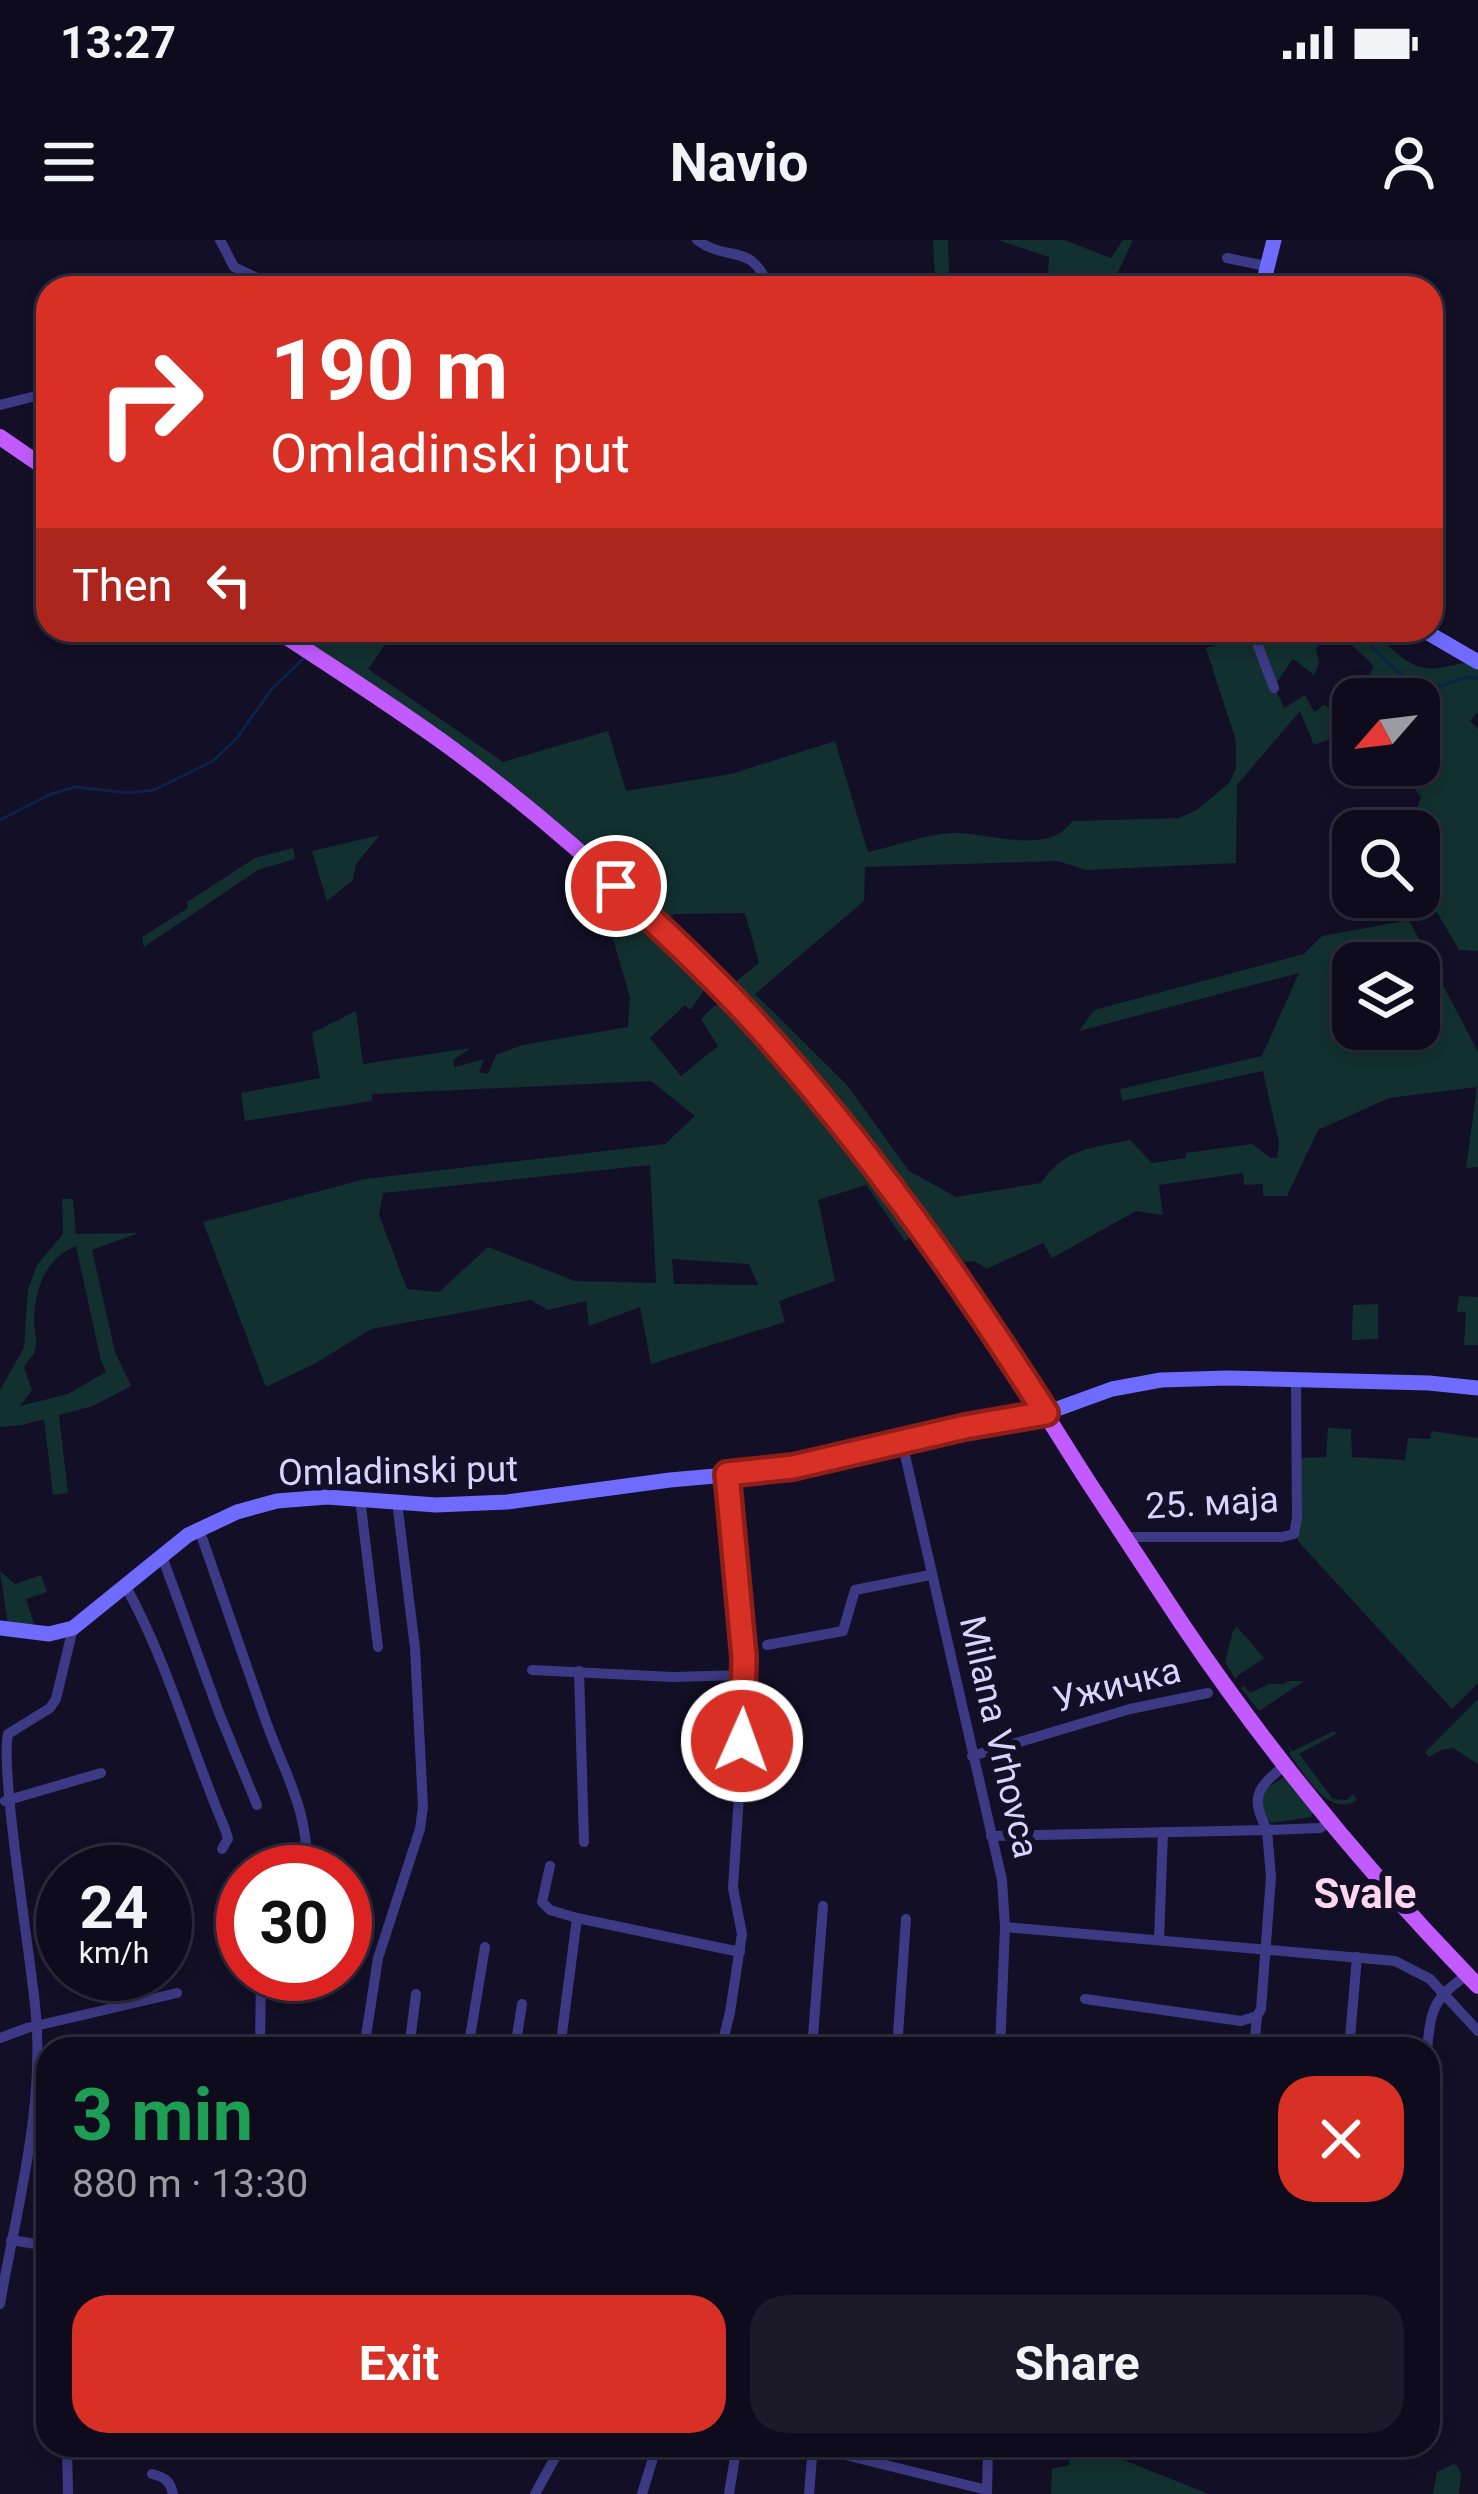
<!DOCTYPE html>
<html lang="en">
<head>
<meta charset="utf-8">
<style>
	:root { --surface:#0e0b1c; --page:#1c1929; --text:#f1f3f6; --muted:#9b9ba3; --line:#2e2b3b; --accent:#d93025 }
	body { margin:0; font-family:Roboto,sans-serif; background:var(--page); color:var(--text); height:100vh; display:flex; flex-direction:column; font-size:45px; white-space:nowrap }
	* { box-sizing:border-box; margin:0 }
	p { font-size:39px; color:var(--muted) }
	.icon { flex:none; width:66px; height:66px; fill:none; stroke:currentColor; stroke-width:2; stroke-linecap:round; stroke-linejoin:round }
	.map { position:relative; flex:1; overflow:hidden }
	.panel { position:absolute; left:36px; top:1797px; width:1404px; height:420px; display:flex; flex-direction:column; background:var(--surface); border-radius:36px; box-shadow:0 6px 18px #0003,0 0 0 3px var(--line) }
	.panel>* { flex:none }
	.banner { position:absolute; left:36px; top:36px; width:1407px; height:366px; border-radius:36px; box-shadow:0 6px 18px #0003,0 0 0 3px var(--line); background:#d93025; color:#fff; overflow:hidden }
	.needle { width:78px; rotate:242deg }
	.buttons { position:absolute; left:1332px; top:438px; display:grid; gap:24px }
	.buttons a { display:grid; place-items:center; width:108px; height:108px; border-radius:24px; background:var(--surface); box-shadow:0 6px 18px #0003,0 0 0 3px var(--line); font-size:60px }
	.speed { position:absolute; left:36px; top:1605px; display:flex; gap:24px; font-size:60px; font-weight:700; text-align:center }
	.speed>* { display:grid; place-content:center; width:156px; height:156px; border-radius:50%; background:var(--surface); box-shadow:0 6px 18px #0003,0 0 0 3px var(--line); line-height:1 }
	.speed small { font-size:30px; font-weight:400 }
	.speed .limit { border:18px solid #d22; background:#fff; color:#111 }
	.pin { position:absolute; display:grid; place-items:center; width:102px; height:102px; color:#fff; margin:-51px; border:6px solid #fff; border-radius:50%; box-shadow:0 3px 12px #0007 }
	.me { position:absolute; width:132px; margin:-66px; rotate:2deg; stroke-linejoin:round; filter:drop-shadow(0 0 9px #0008) }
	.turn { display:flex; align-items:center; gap:42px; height:252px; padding:0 36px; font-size:54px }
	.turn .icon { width:156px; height:156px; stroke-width:2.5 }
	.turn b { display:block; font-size:84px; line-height:102px }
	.then { display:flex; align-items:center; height:114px; padding:0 36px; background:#0003; gap:24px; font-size:45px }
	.round { display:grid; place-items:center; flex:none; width:126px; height:126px; border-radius:36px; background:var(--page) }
	.headline { display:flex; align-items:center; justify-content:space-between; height:204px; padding:0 36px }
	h1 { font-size:72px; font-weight:700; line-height:90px; color:#1e9e55 }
	.button { display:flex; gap:24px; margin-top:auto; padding:24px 36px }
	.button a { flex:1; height:138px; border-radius:36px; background:var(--accent); color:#fff; font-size:48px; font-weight:700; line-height:138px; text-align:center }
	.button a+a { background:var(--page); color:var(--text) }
	.status { display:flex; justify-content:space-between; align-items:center; height:84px; padding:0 60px; background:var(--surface); direction:ltr }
	.status svg { height:33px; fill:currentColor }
	header { display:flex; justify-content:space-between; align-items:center; height:156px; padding:0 36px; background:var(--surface); font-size:54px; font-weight:700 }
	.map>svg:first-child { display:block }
</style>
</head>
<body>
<div class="status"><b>13:27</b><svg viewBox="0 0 49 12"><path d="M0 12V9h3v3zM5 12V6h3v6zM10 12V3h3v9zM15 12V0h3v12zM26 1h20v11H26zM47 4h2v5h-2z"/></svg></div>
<header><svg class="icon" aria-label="menu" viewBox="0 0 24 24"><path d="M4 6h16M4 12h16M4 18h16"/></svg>Navio<svg class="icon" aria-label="person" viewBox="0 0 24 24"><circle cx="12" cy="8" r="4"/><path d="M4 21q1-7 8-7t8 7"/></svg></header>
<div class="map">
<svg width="1478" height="2254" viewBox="0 0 1478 2254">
	<rect width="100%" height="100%" fill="#130f26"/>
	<!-- green -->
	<g fill="#12302f" fill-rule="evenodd">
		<path d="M933 0H948L949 35 964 48H945L935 40Z"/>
		<path d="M998 0H1064L1111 18 1123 0H1133L1113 43 1078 38 1060 48H1047L1049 17Z"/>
		<path d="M301 390H413L388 400 368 429 503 522 608 491 626 551 731 534 835 501 868 612C895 606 926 594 953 593 988 592 1049 617 1072 581L1179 578 1197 570 1230 542 1236 528V501L1206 408 1255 390H1332L1316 409 1319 423 1314 435 1293 419 1274 446 1284 468 1305 455 1314 472 1324 465 1340 472 1353 467V497L1333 498 1314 505 1300 471 1237 545 1236 623 1085 630 1058 621 865 627 864 661 755 754 847 845 909 931 956 957 1041 943C1065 908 1091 908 1130 900L1152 923 1186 918V913L1252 904 1271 918H1277L1279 903 1263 831 1122 861 1120 849 1262 816 1299 733 1079 791 1094 770 1304 714 1322 696 1409 680 1478 812V927L1466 928 1477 847 1389 858 1318 890 1287 956H1263V944L1244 945 1243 933 1159 945 1163 975 1136 971 1052 1018 1043 1003 986 1029C975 1019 969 1020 956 1025L729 747 759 723 745 673 673 674 666 684 296 395ZM1353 723H1419V789H1353Z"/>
		<path d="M1336 390H1372C1391 407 1410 433 1439 428 1454 426 1462 421 1478 424V472L1470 481 1478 489V711L1459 710 1419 642V591H1410L1421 557 1395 525H1419V459H1357L1374 426Z"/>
		<path d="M380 595 356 624 353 640 327 661 312 611Z"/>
		<path d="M293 608 295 619 258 630 144 707 142 697 188 668 187 662 255 618Z"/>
		<path d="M599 645 606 647 709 744 690 770 685 765 650 798 681 836 718 806 701 779 714 766 726 762 765 802 920 992 905 1001 866 945 818 960 835 1041 779 1061 785 1082 651 1124 640 1067 589 1086 586 1061 548 1070 531 1060 371 1089 316 1123 266 1147 203 982 365 939 665 904 695 876 651 841 372 854V861L245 881 241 853 320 838 312 793 356 771 363 824 471 808 453 820 455 827 484 819 479 832 488 834 496 815 522 805 628 787 630 757 607 679H599L588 662 591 651ZM650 925 656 1043 575 1041 488 1007 439 1052 407 1049 379 975 383 953ZM672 1019 749 1024 758 1045 674 1044Z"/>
		<path d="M62 959H73L76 994 139 993 92 1010 115 1112 131 1146 93 1166 59 1175 68 1253 53 1255 44 1179 22 1185 0 1187V1150L24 1108 28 1049 37 1025 63 994ZM76 1006 101 1121 106 1132 68 1154 20 1166 32 1150 24 1127C28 1121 33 1117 35 1110 38 1102 34 1089 34 1080 35 1049 45 1018 76 1006Z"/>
		<path d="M1459 1056 1478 1057V1105H1464L1466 1072H1457Z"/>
		<path d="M1378 1064V1099L1352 1100 1353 1065Z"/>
		<path d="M1328 1188 1351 1189 1352 1217 1405 1220 1408 1198 1430 1199 1432 1191 1478 1198V1443L1452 1469 1298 1301V1218L1326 1217Z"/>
		<path d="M0 1331 15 1344 41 1335 47 1352 26 1359 35 1387 8 1385Z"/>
		<path d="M1237 1387 1264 1418 1237 1436 1236 1440 1225 1422 1233 1391Z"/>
		<path d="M1289 1441H1304L1259 1471 1241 1448 1244 1446 1250 1453 1269 1444H1283Z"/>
		<path d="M1478 1459V1524L1453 1508 1441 1510 1429 1517 1425 1512Z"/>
		<path d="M1334 1491 1336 1494 1299 1514 1333 1559 1347 1560 1353 1554 1357 1560C1328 1579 1305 1534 1289 1513L1291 1511 1285 1504 1293 1511Z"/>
		<path d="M1284 1537 1313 1573 1311 1577 1271 1583C1259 1576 1263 1564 1263 1551Z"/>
		<path d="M1070 2205H1086L1209 2254H1051L1052 2229 1069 2225Z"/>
		<path d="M1454 2224 1458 2227 1461 2235 1459 2254H1433L1437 2232Z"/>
	</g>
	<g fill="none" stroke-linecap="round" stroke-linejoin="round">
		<!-- stream -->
		<g stroke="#0c2248" stroke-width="3">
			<path d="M1356 390C1374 407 1405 448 1432 447 1449 447 1461 434 1478 438"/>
			<path d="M311 406 321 390"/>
			<path d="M0 580 51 554 75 547 129 553 154 550 213 521 237 498 271 450 303 419"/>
		</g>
		<!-- street -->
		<g stroke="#3d3a85" stroke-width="10">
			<path d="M220 0 234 27 278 48"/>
			<path d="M697 0C730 24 751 0 769 48"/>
			<path d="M1227 18 1266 26"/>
			<path d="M0 165 48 153"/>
			<path d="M1252 390 1274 448"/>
			<path d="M902 1202 1002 1640 1005 1687 1000 1809"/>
			<path d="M360 1258 378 1407"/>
			<path d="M199 1289C220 1350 242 1412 263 1473 283 1532 309 1567 307 1632"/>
			<path d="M1125 1297H1282L1294 1294 1297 1278 1296 1140"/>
			<path d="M162 1316 219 1473 257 1565"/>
			<path d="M126 1347C168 1423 191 1509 225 1589L228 1599 222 1609"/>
			<path d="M767 1405 843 1391 855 1350 930 1335"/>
			<path d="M532 1430 673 1437 744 1435"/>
			<path d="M579 1431 584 1602"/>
			<path d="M972 1516 1130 1469 1208 1453"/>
			<path d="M1286 1524C1258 1548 1249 1555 1267 1590L1320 1588 1331 1581"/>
			<path d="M5 1561 101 1533"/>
			<path d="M991 1596 1267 1590 1271 1637 1261 1769 1257 1776 1254 1809"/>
			<path d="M550 1626 542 1662 550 1670 577 1678 740 1712"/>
			<path d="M1005 1687 1395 1721 1430 1739 1478 1791"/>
			<path d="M1159 1700 1163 1592"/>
			<path d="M275 1734H297"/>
			<path d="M1085 1759 1241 1781 1257 1776"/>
			<path d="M0 1798 27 1788 177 1753"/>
			<path d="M117 1809 178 1800"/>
			<path d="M260 1809 261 1734"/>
			<path d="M364 1809 378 1718 420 1589 423 1567 415 1408 397 1262"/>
			<path d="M409 1809 416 1754"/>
			<path d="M468 1809 485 1707"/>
			<path d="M515 1809 522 1764"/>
			<path d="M560 1809 577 1678"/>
			<path d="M721 1809 730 1772 742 1694 733 1648 745 1462 744 1417 727 1234"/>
			<path d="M812 1809 823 1666"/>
			<path d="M897 1809 906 1679"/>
			<path d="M1349 1809 1357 1717"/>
			<path d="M1427 1809C1431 1770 1433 1758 1467 1735"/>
			<path d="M11 2000 48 2006"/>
			<path d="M0 2064C17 1966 46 1865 35 1765 30 1713 0 1531 8 1494L50 1468 56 1459 73 1388"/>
			<path d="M67 2205 68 2254"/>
			<path d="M813 2207 987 2250"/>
			<path d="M152 2234C165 2237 170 2241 173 2254"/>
			<path d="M535 2254 562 2205"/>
			<path d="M642 2254 657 2205"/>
			<path d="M729 2254 737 2205"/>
			<path d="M809 2254 813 2205"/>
			<path d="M987 2254 988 2205"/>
		</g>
		<!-- secondary -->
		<g stroke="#6f6bff" stroke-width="15">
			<path d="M1262 48 1274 0"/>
			<path d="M1423 390 1478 422"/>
			<path d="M0 1388 49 1394 73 1388 188 1295 237 1272 277 1261 327 1257 436 1265 507 1262 670 1240 760 1232 793 1227 966 1187 1046 1173 1112 1149 1161 1140 1228 1138 1429 1143 1478 1148"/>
		</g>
		<!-- primary -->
		<g stroke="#c25bff" stroke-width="16">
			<path d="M0 197 48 230"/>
			<path d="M276 390C335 429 395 467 451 508 628 639 783 801 915 977 979 1063 1033 1156 1091 1246 1121 1292 1152 1338 1182 1384 1269 1513 1370 1635 1478 1746"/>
		</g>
	</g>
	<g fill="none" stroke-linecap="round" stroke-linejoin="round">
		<!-- route casing -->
		<g stroke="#8d1f18" stroke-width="30">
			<path id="route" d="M616 646C661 688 706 730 748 775 861 898 956 1032 1046 1173L965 1187 793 1227 727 1234 744 1417 742 1501"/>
		</g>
		<!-- route -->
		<use href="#route" stroke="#d93025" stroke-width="21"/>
	</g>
	<g text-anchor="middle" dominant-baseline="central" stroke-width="12" stroke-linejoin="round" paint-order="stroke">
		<!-- street labels -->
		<g font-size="36" fill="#d9d4ff" stroke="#130f26">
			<text transform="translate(398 1231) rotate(-1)">Omladinski put</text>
			<text transform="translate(1212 1263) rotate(-3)">25. маја</text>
			<text transform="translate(1117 1445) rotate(-14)">Ужичка</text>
			<text transform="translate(999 1497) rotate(77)">Milana Vrhovca</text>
		</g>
		<!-- quarter labels -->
		<g font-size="42" font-weight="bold" fill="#ffd6f0" stroke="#130f26">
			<text x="1365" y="1653">Svale</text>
		</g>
	</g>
</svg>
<div class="buttons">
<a><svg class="needle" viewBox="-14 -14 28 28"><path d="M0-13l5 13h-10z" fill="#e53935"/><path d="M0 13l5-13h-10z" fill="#9b9ba3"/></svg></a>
<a><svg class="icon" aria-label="search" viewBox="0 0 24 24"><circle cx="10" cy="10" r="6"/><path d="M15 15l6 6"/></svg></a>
<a><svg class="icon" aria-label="layers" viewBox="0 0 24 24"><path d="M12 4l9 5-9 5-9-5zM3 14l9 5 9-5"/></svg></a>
</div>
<div class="speed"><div>24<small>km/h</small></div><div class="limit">30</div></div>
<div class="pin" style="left:616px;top:646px;background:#d93025"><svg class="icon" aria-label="arrive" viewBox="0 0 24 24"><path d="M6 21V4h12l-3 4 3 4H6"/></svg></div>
<svg class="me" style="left:742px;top:1501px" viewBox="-20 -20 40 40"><circle r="17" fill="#d93025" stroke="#fff" stroke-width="3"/><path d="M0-11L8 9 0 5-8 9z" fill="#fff"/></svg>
<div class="banner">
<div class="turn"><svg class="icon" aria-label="right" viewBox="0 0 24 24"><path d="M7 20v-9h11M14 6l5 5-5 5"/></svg><div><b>190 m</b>Omladinski put</div></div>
<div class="then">Then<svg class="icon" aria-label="left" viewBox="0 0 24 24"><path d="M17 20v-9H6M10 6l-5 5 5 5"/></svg></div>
</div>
<section class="panel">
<div class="headline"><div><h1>3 min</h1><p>880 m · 13:30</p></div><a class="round" style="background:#d93025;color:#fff"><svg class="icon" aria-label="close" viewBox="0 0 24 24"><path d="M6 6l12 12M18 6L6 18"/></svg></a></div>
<div class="button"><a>Exit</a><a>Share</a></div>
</section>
</div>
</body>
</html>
